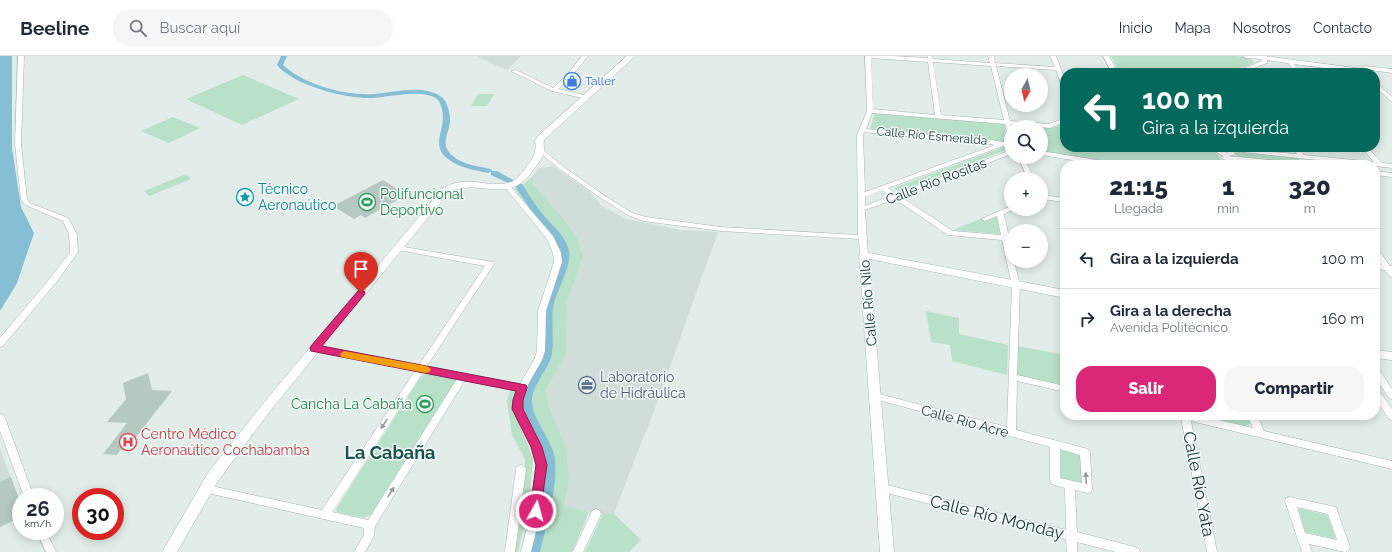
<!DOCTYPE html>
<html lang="es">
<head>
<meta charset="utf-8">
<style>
	:root { --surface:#fff; --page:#f6f6f7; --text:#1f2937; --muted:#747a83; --line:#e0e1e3; --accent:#db2777 }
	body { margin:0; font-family:Raleway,sans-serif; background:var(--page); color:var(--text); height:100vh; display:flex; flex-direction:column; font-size:15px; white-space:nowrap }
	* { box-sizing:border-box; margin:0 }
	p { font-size:13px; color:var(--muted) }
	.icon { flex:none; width:22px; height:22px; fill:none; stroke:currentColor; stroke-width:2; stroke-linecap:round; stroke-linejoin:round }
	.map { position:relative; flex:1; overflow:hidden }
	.drawer { position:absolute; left:1060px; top:104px; width:320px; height:260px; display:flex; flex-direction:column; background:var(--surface); border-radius:16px; box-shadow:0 2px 10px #0003 }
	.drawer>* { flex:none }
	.hud { position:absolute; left:1060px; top:12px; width:320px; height:84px; border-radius:16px; box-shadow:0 2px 10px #0003; background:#00695c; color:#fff; overflow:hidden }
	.needle { width:26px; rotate:188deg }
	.tools { position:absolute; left:1004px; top:12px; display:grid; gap:8px }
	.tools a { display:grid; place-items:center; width:44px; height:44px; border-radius:50%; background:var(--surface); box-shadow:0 2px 10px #0003; font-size:20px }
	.speed { position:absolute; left:12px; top:432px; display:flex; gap:8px; font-size:20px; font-weight:700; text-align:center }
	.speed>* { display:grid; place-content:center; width:52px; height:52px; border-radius:50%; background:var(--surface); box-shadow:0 2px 10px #0003; line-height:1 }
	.speed small { font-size:10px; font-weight:400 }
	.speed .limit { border:6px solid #d22; background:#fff; color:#111 }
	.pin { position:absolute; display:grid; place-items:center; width:34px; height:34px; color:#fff; margin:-41px -17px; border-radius:50% 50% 50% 0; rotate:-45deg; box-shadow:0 0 4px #0007 }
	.pin .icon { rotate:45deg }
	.me { position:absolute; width:44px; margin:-22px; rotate:7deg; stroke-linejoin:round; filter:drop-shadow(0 0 3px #0008) }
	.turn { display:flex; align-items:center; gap:14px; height:84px; padding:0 16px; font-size:18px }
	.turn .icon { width:52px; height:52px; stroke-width:2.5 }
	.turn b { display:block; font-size:28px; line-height:34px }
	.eta { display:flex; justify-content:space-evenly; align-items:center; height:68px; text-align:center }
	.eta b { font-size:24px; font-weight:800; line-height:28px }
	.primary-button { display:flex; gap:8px; margin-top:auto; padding:8px 16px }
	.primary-button a { flex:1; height:46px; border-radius:16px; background:var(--accent); color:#fff; font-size:16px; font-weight:800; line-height:46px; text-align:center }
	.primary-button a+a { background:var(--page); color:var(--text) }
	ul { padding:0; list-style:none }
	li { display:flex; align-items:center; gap:12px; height:60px; padding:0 16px; border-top:1px solid var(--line) }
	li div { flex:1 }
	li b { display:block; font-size:15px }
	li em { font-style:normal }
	header { display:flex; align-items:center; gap:24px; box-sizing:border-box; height:56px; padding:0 20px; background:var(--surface); border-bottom:1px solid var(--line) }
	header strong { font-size:19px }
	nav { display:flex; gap:22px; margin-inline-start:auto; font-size:14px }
	.search { width:280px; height:36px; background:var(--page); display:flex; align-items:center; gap:10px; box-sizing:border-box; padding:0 14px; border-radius:16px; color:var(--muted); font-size:15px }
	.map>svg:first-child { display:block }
</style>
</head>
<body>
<header>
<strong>Beeline</strong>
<div class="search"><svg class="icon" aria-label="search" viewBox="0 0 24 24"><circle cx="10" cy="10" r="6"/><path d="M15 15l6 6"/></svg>Buscar aquí</div>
<nav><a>Inicio</a><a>Mapa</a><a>Nosotros</a><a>Contacto</a></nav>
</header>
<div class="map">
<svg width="1392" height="496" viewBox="0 0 1392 496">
	<rect width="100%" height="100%" fill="#e2edea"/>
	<!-- built -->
	<g fill="#d0ddd9">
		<path d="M476 0H521L507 14Z"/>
		<path d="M553 110 590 136 602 150 626 163 681 174 718 176 653 358 634 405 614 458H596L564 450 569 425 549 351 546 334 566 298 567 247 583 200 577 182 570 171 534 129 533 120 539 112Z"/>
		<path d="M0 393 21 449V461L0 471Z"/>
	</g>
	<!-- green -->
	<g fill="#b9e0c9">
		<path d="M1111 0H1234C1241 1 1251 0 1254 7L1234 14 1235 17H1120Z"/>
		<path d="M243 19 299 43 242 69 186 43Z"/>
		<path d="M478 38H494L487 50H471Z"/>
		<path d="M875 57 1004 68 1008 84 1004 86 974 81 934 79 870 73Z"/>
		<path d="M173 61 200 72 169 87 141 75Z"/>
		<path d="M1065 68V91H1212L1225 109H1129L1041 95V71L1052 72Z"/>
		<path d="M1006 90 1011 92 899 135 894 132Z"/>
		<path d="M1236 96 1297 102 1303 106 1301 107 1239 101 1235 98Z"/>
		<path d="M186 118 191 123 149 140 144 135Z"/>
		<path d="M533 120 534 129 570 171 577 182 583 200 567 247 566 298 546 334 549 351 566 393 569 425 564 450 589 456 572 496H530L545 409 521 352V344L526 332 540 307 545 255 560 196 553 181 514 133 524 128Z"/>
		<path d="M997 160 1000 178 953 174 980 163 984 164Z"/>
		<path d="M926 255 959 262V278L1008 289 1007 319 952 305 950 289 931 286Z"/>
		<path d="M1018 290 1065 299V329L1017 320Z"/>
		<path d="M426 318 456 323V326L372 458 363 462 337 456 336 453 421 320Z"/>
		<path d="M511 332 518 334 514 354 533 403 528 454 518 496H515L523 447 525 403 512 379 507 345Z"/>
		<path d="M1194 359H1248L1251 367 1246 370Z"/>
		<path d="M1059 393 1082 400V428L1058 422Z"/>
		<path d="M1297 452 1327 459 1336 483 1304 476Z"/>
		<path d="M603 458H614L641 484 629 496H585Z"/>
	</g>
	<!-- water -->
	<path fill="#86bed6" d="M0 0H12V92L21 151 34 177 17 227 0 255Z"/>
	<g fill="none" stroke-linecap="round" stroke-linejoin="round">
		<!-- canal -->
		<g fill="#86bed6" fill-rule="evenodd">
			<path d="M281 0H287L283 9C304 29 346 40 374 38 394 37 421 28 440 40 444 42 446 46 447 49 449 54 450 59 450 64 450 75 441 86 449 96 458 108 477 110 491 113L492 115 488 117C475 114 459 112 448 103 428 88 449 71 441 50 440 47 439 44 436 42 420 33 391 41 373 42 346 43 295 30 277 9Z"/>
			<path d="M491 115H497L517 126 516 128H510L491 119Z"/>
			<path d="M516 128H522C528 138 534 147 541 156 550 168 566 179 569 195 572 208 558 233 554 247 550 262 556 291 550 304 545 317 534 328 532 342 530 363 553 383 555 404 558 429 546 471 540 496H528L538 455 544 417 545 403 542 392 522 352V343L524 333 541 303 544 248 559 211 561 195 553 180 535 160 515 130Z"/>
		</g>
	</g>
	<!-- building -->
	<g fill="#b7c8c3">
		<path d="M383 124 402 136 396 139 401 142 365 162 361 159 354 163 333 150Z"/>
		<path d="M148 317 152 334 172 335 126 394H120L117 399 103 398 127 367 107 366 126 343 123 327Z"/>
		<path d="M11 421 21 449V461L0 471V426Z"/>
	</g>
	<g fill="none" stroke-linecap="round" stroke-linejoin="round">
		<!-- street casing -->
		<g stroke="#a4b5b2" stroke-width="1">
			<g id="street">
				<path d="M18 0H24L21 88 27 143 30 147 68 162 77 178 78 196 58 224 3 290 0 291V282L52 220 70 196 69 178 63 165 25 149 21 143 15 88Z"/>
				<path d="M582 0H588L570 22 558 33 588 40 589 41 586 43 552 35 511 15 516 14 553 32 566 20Z"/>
				<path d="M865 0H893L928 2V0H932L933 3 990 7 988 0H994L995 7 1055 11 1050 0H1056L1065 24V33L1062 31 1056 14 996 10 1010 65 1049 68 1065 62V66L1050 72 1011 69V83L1008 81 1005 68 872 57 866 73 934 79 970 80 1002 86H1011V90H1003L888 132 896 138 1011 94V98L901 141 953 175 1001 179 997 160 985 165 981 163 1009 151 1011 150V153H1014L1004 158 1011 190V205H1014L1020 229 1017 319 1065 330V336L1017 325 1016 374 1088 393 1090 396 1092 433 1091 436 1087 437 1075 434 1077 476 1135 491 1139 493 1140 496H1116L1077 486V496H1067L1066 483 883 436 879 435 878 432 879 429 883 428 1066 474 1065 432 1051 428 1050 425V391L875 343 872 342 870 340 872 338 875 337 1007 371 1012 229 1002 184 948 179 895 143 865 154 868 199 864 201 860 199 859 183 721 175 643 165 628 159 601 142 561 114 538 95 539 94H543L565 112 605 140 632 157 646 161 721 171 858 179 857 79 867 55ZM871 2 928 6 935 59 873 53ZM933 6 991 10 1004 64 941 59ZM864 76 934 83 970 84 995 89 865 136 863 79ZM882 134 890 140 865 150V141ZM1060 393 1080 399 1082 427 1060 422Z"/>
				<path d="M1103 0H1109L1118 17H1112Z"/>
				<path d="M1243 0H1264L1363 13V11L1365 10 1392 13V17L1371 14 1363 17 1294 8 1302 17H1296L1288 7 1267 4V7L1242 17H1236L1237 15 1262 5 1261 3 1246 2Z"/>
				<path d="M1375 26 1392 41V46L1375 31Z"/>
				<path d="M1216 91 1297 98 1292 91H1298L1304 99 1374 106 1361 91H1367L1382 107 1392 108V112L1375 110V109H1364L1233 95 1235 98 1234 99 1228 100 1301 107 1304 109H1280L1225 104 1222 102 1223 100 1216 96ZM1221 94 1226 95 1228 97Z"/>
				<path d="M1041 95 1115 107 1118 109H1103L1041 99Z"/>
				<path d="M1018 101H1024L1034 123H1028Z"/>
				<path d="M1375 115 1392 117V121L1375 119Z"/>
				<path d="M507 128 509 129 553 180 561 197 562 206 546 255 545 295 542 304 526 332 523 343V353L542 391 546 409 541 455 531 496H521L531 455 536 409 532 391 513 353V343L517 334 465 324 375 470 374 480 365 496H354L364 479V472L203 436 202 433 203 430 207 429 322 454 415 315 314 295 311 294 310 292 311 290 314 289 419 309 485 210 398 194 394 192 395 190H398L493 206 494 208 427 310 520 328 534 304 537 295 538 255 554 206 553 197 547 183 505 131 504 130ZM423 316 457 323 368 464 332 456Z"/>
				<path d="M1041 139 1065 142V146L1041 143Z"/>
				<path d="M1375 193H1378L1390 210H1392V221L1389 220 1385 214 1375 213V209H1381L1375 200Z"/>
				<path d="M1375 311 1378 312 1392 333V343L1389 342 1375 321Z"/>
				<path d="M1375 332 1378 333 1392 353V364L1389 363 1375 342Z"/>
				<path d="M0 358 3 359 5 362 34 441H24L0 375Z"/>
				<path d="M1177 359H1197L1253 372 1247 359H1257L1264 375 1392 405V413L1191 365 1217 496H1207L1181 362Z"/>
				<path d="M521 409 524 410 526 413 515 496H505L516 413 518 410Z"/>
				<path d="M1290 441 1336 451 1350 491 1349 494 1345 496 1309 488 1312 496H1302L1285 445 1286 442ZM1297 451 1328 458 1337 484 1305 477Z"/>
				<path d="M596 453 600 455 601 458 583 496H573L592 455Z"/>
				<path d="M36 475H46L56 496H46Z"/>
			</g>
		</g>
		<!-- secondary casing -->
		<g stroke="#9fbab4" stroke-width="1">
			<g id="secondary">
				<path d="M627 0H635L544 84C543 88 545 94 543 99 541 104 537 109 533 114 508 151 481 121 449 136L270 355 218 425 177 496H162L208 417 262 349 443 132C449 129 456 126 463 126 480 124 499 133 515 124 520 121 523 115 527 110 533 102 537 96 535 85L538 80Z"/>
				<path d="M864 196 1065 234V242L869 203 894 496H880L859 199Z"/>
				<path d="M1375 294 1392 296V304L1375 302Z"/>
			</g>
		</g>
		<!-- street -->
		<use href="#street" fill="#fff" fill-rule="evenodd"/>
		<!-- secondary -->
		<use href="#secondary" fill="#fff" fill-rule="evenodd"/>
	</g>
	<!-- one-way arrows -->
	<defs><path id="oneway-solid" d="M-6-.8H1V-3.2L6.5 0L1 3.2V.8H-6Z"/></defs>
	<g fill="#909f9e">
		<use href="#oneway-solid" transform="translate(384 368) rotate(124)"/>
		<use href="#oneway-solid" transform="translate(1086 422) rotate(-92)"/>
		<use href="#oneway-solid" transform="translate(391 436) rotate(-58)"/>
	</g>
	<!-- route -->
	<path fill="#db2777" stroke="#8e194d" d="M361 234 364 235 365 237 364 239 322 290 526 329 527 332 523 344V353L542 391 547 409 540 459 536 460 531 459 530 455 536 409 531 391 512 353 513 344 516 335 311 295 310 292 311 290 358 235Z"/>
	<!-- slow -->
	<path fill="#f59e0b" d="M344 295 426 310 429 311 431 314 429 316 426 317 341 301 340 298Z"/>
	<!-- icons -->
	<defs>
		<g id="shop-ring" transform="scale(0.9)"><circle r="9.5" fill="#f2f9f7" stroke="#3f7fe0" stroke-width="1.5"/><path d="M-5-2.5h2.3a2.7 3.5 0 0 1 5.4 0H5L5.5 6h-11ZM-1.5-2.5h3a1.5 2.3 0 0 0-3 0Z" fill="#3f7fe0"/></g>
		<g id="sight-ring" transform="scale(0.9)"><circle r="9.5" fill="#f2f9f7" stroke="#0f9aa8" stroke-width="1.5"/><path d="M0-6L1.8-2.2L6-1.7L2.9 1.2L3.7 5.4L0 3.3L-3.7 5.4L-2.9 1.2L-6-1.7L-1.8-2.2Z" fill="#0f9aa8"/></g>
		<g id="stadium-ring" transform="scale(0.9)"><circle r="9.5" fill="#f2f9f7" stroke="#2e9e5b" stroke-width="1.5"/><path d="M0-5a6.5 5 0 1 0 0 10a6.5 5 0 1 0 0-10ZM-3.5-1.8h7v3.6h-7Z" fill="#2e9e5b"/></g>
		<g id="office-ring" transform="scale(0.9)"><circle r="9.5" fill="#f2f9f7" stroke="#5c6f8a" stroke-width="1.5"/><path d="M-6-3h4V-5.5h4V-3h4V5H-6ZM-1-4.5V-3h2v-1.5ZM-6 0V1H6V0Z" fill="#5c6f8a"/></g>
		<g id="hospital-ring" transform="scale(0.9)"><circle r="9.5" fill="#f2f9f7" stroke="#e0444e" stroke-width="1.5"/><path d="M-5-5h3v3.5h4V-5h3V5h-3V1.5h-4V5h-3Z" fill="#e0444e"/></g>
	</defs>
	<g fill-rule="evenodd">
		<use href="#shop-ring" x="572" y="25"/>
		<use href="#sight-ring" x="245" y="141"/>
		<use href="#stadium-ring" x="367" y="146"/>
		<use href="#office-ring" x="587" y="329"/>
		<use href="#stadium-ring" x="425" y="348"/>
		<use href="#hospital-ring" x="128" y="386"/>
	</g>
	<g text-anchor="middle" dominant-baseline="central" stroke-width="3" stroke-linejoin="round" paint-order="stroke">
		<!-- far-shop labels -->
		<g font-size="12" fill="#366cbe" stroke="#f2f9f7" text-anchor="start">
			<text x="585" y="25">Taller</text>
		</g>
		<!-- far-street labels -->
		<g font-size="12" fill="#203f3c" stroke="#f2f9f7">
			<text transform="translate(932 80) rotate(5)">Calle Río Esmeralda</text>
		</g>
		<!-- street labels -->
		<g font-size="14" fill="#203f3c" stroke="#f2f9f7">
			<text transform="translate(936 125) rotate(-21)">Calle Río Rositas</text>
			<text transform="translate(868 247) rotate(-95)">Calle Río Nilo</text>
			<text transform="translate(965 365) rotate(15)">Calle Río Acre</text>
		</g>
		<!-- culture labels -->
		<g font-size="14" fill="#0d838f" stroke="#f2f9f7" text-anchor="start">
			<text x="258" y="133">Técnico<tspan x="258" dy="16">Aeronaútico</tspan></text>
		</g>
		<!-- leisure labels -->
		<g font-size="14" fill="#27864d" stroke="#f2f9f7" text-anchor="start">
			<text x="380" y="138">Polifuncional<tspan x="380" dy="16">Deportivo</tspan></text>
			<text x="412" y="348" text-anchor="end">Cancha La Cabaña</text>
		</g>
		<!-- service labels -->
		<g font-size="14" fill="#4e5e75" stroke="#f2f9f7" text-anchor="start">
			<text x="600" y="321">Laboratorio<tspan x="600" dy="16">de Hidráulica</tspan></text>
		</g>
		<!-- health labels -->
		<g font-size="14" fill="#be3a42" stroke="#f2f9f7" text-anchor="start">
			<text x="141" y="378">Centro Médico<tspan x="141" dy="16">Aeronaútico Cochabamba</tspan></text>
		</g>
		<!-- near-street labels -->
		<g font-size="17" fill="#203f3c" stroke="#f2f9f7">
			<text transform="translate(1199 428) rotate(79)">Calle Río Yata</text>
			<text transform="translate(997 461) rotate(14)">Calle Río Monday</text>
		</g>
		<!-- near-neighbourhood labels -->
		<g font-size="18" font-weight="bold" fill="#1b534e" stroke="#f2f9f7">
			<text x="390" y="396">La Cabaña</text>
		</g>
	</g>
</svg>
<div class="tools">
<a><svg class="needle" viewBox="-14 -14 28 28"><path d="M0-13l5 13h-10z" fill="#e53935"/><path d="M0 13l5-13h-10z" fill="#747a83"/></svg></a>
<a><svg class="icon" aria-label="search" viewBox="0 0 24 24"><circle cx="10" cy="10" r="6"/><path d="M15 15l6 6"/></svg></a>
<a>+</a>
<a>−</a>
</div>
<div class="speed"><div>26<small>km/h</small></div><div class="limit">30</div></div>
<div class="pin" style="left:361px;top:237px;background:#d93025"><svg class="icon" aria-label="arrive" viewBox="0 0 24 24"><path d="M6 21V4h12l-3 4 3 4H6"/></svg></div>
<svg class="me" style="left:536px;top:455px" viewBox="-20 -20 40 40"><circle r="17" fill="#db2777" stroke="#fff" stroke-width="3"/><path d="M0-11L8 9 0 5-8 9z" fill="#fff"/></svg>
<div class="hud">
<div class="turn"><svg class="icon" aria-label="left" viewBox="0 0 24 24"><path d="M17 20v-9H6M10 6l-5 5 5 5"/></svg><div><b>100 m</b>Gira a la izquierda</div></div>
</div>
<section class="drawer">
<div class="eta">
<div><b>21:15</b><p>Llegada</p></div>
<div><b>1</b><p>min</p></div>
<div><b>320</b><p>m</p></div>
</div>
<ul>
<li><svg class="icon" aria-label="left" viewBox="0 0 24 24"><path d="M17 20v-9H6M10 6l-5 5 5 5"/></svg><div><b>Gira a la izquierda</b></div><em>100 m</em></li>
<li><svg class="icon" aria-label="right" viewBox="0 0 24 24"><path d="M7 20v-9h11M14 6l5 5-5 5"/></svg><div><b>Gira a la derecha</b><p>Avenida Politécnico</p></div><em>160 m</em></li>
</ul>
<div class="primary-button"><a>Salir</a><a>Compartir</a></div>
</section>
</div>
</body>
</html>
